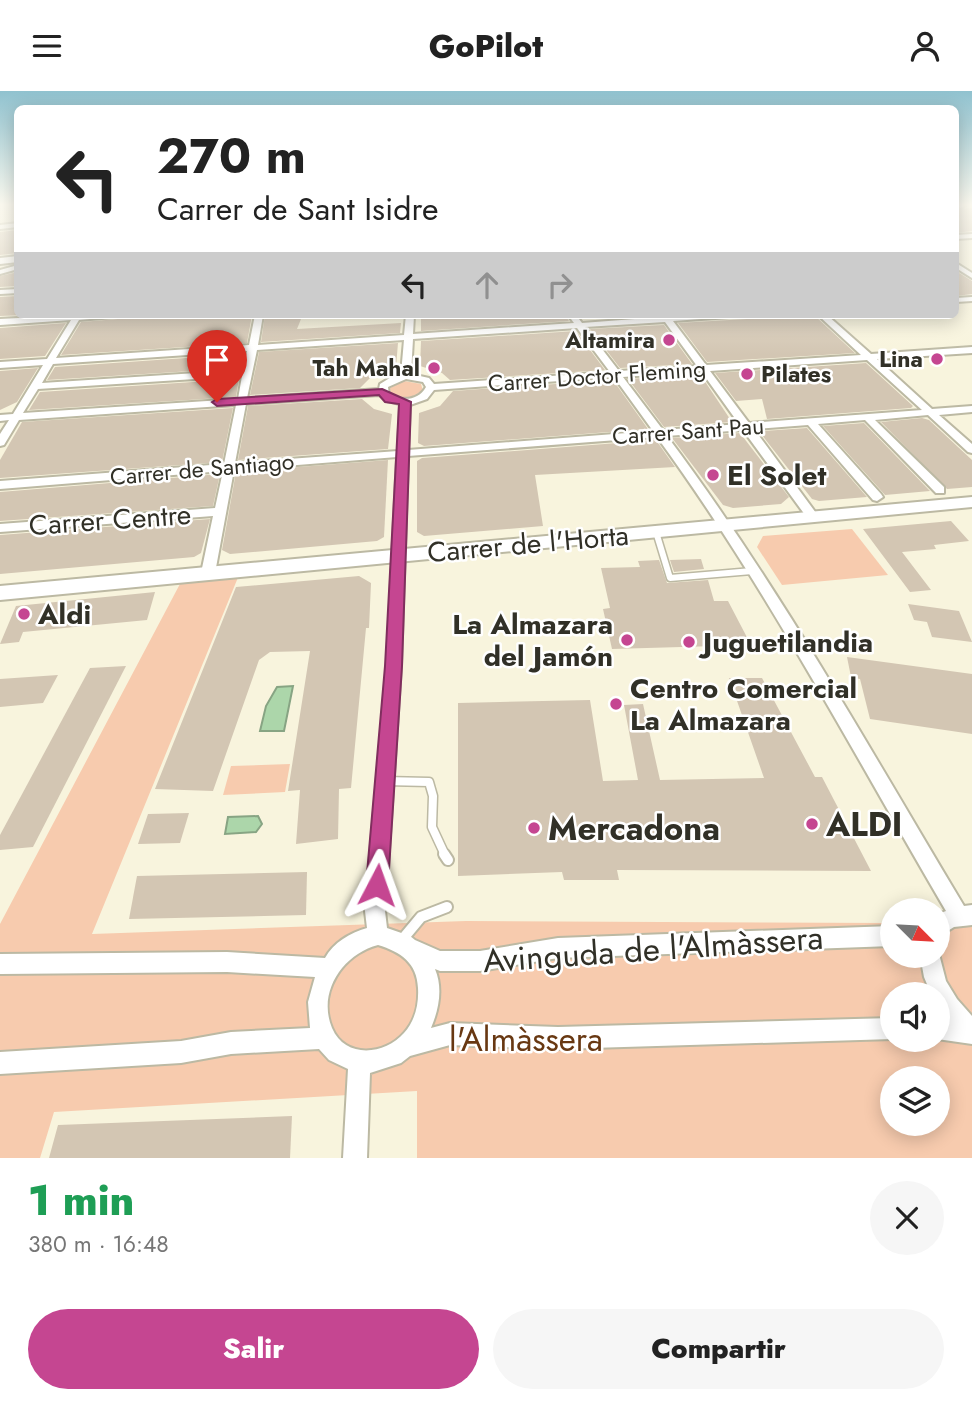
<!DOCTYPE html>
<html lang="es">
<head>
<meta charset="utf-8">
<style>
	:root { --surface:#fff; --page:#f6f6f6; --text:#222; --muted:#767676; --accent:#c54691 }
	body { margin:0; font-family:Jost,sans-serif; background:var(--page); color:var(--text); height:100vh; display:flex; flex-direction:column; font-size:26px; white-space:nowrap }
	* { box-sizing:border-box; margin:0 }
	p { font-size:23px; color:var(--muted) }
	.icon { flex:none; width:38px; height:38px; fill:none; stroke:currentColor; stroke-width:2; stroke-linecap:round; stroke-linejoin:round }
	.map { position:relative; height:1067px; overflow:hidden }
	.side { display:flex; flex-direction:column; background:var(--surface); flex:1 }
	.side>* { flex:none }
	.hud { position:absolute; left:14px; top:14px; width:945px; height:214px; border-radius:10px; box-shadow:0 4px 18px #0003; background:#fff; color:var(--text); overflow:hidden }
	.needle { width:46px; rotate:114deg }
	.buttons { position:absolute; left:880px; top:807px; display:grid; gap:14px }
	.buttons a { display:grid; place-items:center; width:70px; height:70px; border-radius:50%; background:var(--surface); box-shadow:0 4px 18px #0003; font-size:35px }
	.pin { position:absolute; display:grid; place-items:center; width:60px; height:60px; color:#fff; margin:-72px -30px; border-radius:50% 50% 50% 0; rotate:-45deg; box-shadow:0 0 7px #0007 }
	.pin .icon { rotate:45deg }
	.me { position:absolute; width:77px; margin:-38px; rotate:4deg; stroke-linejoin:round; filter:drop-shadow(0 0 5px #0008) }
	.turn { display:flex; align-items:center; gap:24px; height:147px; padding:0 28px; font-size:32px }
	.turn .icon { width:91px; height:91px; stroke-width:2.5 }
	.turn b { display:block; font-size:49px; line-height:60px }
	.lanes { display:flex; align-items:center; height:66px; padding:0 28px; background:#0003; justify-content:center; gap:35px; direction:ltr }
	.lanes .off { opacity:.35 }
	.round { display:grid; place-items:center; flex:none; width:74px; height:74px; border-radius:37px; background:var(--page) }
	.summary { display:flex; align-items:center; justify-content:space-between; height:119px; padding:0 28px }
	h1 { font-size:42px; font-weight:800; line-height:52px; color:#1e9e55 }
	.cta { display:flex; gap:14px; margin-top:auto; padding:14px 28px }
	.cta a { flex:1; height:80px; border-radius:42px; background:var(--accent); color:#fff; font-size:28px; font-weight:800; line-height:80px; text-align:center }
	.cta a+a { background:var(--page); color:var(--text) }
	header { display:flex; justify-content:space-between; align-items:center; height:91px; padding:0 28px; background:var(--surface); font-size:32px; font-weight:800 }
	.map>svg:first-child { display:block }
</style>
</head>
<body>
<header><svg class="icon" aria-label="menu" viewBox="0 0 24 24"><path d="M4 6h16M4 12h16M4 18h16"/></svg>GoPilot<svg class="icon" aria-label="person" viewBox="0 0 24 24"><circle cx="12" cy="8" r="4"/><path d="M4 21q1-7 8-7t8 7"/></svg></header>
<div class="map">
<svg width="972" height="1067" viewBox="0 0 972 1067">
	<rect width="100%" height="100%" fill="#f8f4dd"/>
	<!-- green -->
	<g fill="#f7cbae" fill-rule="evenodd">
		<path d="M404 290 421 293 423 300 409 307 391 304 390 297Z"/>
		<path d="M852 438 888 484 782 494 757 456 763 445Z"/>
		<path d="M239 484 92 843 466 830 892 832V864H938V832L972 834V1067H417V1000L54 1021 40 1067H0V833L181 491ZM892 903H938V948H892ZM892 987H938V1032H892Z"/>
		<path d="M290 673 285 701 223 704 231 675Z"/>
	</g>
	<!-- water -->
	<g fill="#acd6aa" stroke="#87a483" stroke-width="2">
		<path d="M293 595 284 640H260L266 615 277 596Z"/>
		<path d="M258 725 262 733 256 741 225 743 228 726Z"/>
	</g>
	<!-- building -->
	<g fill="#d3c6b3">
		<path d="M972 117V140L956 142V118Z"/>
		<path d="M18 139V162L0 164V141Z"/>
		<path d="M956 180 972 190V203L956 205Z"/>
		<path d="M18 181 14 184 18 186V195L0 196V185Z"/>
		<path d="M18 205V224H25L0 225V206Z"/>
		<path d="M167 224H252L247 252 61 264 81 231Z"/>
		<path d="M265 224H275L274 228H301L297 238 401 232 400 242 261 251Z"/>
		<path d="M421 224H565L569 230 421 240Z"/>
		<path d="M814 224 855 262 707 271 678 232Z"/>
		<path d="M66 232 45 265 0 268V237Z"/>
		<path d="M664 234 692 273 620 277 590 238Z"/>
		<path d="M576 240 605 279 450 289 442 282 420 275 421 250Z"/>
		<path d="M398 252 396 276 373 284 360 297 250 304 259 261Z"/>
		<path d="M244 263 241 277 47 289 55 276Z"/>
		<path d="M866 272 913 315 911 317 767 328 762 308 736 310 715 282Z"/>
		<path d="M38 277 17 311 0 319V280Z"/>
		<path d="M700 283 732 331 664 336 628 288Z"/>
		<path d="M239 288 236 306 29 319 40 301Z"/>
		<path d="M613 289 648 338 424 355 418 352 419 322 440 315 453 300Z"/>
		<path d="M362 308 374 318 392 323 388 358 238 369 248 315Z"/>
		<path d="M233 317 222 371 0 387V369L22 331Z"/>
		<path d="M922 327 929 329 972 369V396L947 398 881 331Z"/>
		<path d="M864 332 930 400 885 404 823 335Z"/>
		<path d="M807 337 867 406 819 410 812 408 761 343 763 340Z"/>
		<path d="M740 342 789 406 781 413 733 417 723 414 672 347Z"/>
		<path d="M656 349 675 376 535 384 543 435 424 445 417 441V370L422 367Z"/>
		<path d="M388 369 384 446 377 450 230 463 222 459 236 381Z"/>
		<path d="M220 383 213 415 0 430V401Z"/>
		<path d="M210 428 201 462 194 466 0 483V444Z"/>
		<path d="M951 430 969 450 934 454 936 458 902 461 931 499 910 501 863 438Z"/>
		<path d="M701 468 704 478 674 481 670 469Z"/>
		<path d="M659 469 667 492 708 489 714 510H728L751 554 612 558 603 518 610 517 601 477 640 476 638 470Z"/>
		<path d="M359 485 371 492 369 537H366L351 697 339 698 338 748 296 753 300 699 288 700 310 560 270 561 259 569 213 700 155 698 236 496Z"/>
		<path d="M155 501 147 529 23 541 19 551 0 553 16 515Z"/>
		<path d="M908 513 959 520 972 551 932 546 927 531 914 529Z"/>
		<path d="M847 566 972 583V643L870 628 860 588 851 586Z"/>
		<path d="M126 575 33 756 0 759V744L90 577Z"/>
		<path d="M58 584 43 612 0 616V588Z"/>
		<path d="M729 587H762L815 686H822L871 780 617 779 619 789H564L562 781 458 785V612L590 609 603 690 638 689 624 614 643 613 660 689 764 687Z"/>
		<path d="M189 722 180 752 138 753 148 723Z"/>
		<path d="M307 781 306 824 129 828 137 785Z"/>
		<path d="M292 1025 290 1067H49L58 1034Z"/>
	</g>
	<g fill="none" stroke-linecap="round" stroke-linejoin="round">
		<!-- lane-far2 casing -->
		<g stroke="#bcb9a3" stroke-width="9">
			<path id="lane-far2" d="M656 441 670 487 752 480"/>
		</g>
		<!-- lane-far1 casing -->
		<g stroke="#bcb9a3" stroke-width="11">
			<path id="lane-far1" d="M385 690 429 691 433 705 432 736 445 764"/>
		</g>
		<!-- lane casing -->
		<g stroke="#bcb9a3" stroke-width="14">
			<g id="lane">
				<path d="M444 763 448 769"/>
				<path d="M401 850 421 826 447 816"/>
			</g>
		</g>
		<!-- street casing -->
		<g stroke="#bcb9a3" stroke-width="4">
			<g id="street">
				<path d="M18 132V136L0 138V134Z"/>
				<path d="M972 143V147L956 148V144Z"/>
				<path d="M956 172 972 182V187L956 177Z"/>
				<path d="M18 174V178L0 183V179Z"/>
				<path d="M18 198V202L0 203V199Z"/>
				<path d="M972 206V210L956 211V207Z"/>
				<path d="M73 224H117L113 226 79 229 56 267 249 254 255 224H263L258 254 404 244 406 224H414L413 243 574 232 568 224H576L582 232 661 226 660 224H733L729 226 673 230 706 274 861 264 818 224H827L871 263 972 256V262L877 268 932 318 972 315V321L939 324 972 353V362L968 361 928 324 875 329 944 396V402H936L865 329 818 333 881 403 883 406 877 410 873 409 808 334 754 338 816 422 818 425 816 428H808L743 339 667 345C778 493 869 657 964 815L972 814V834L954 836 938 846V823L946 820C852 660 766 495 657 346L408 365 401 575 385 820 387 837 410 845 415 849 440 860H480L558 847 892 835V855L558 867 480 880H440L435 878C443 897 439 918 431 937L450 932 558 936 892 927 893 948 558 958 450 954 410 965 401 972 370 982 367 1067H343L348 978 329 969 319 958 231 963 181 972 0 983V961L181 950 231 941 310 937 308 911 315 886 227 881 0 883V863L227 861 325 867C334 851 350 842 367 837L365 820 387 575 397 366 234 379 215 482 208 487 201 482 213 425 0 441V433L215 417 223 380 0 398V390L224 373 236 314 19 329 4 354 0 355V343L9 329 0 330V324L13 323 43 274 0 277V271L47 268 71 229 0 234V228ZM665 231 697 275 619 280 585 236ZM577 237 610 281 434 293 429 287 411 283 413 248ZM404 249 401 283 393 285 380 293 379 298 247 307 257 259ZM247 260 243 279 42 292 53 273ZM867 269 922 319 749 332 710 280ZM701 280 739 333 663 339 623 286ZM242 285 238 308 23 322 38 298ZM614 286 653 340 408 359 410 314 427 308 434 299ZM406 288 423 291 426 296C418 310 403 310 389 304L388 296ZM379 304 387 310 400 313 398 360 235 372 246 313ZM378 854C401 861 417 872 418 897 419 913 415 930 404 942 385 964 345 968 332 937 317 901 343 863 378 854Z"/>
				<path d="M938 859 946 890 957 908 972 925V953L937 948 938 927 946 928 938 916V903H931L924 886 920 864H938Z"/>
			</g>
		</g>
		<!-- secondary casing -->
		<g stroke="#bcb9a3" stroke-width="4">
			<g id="secondary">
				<path d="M956 114H965L961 117Z"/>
				<path d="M18 165V171L0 173V167Z"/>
				<path d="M972 406V416L0 509V495Z"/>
			</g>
		</g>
		<!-- lane-far2 -->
		<use href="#lane-far2" stroke="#fff" stroke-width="6"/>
		<!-- lane-far1 -->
		<use href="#lane-far1" stroke="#fff" stroke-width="8"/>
		<!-- lane -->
		<use href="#lane" stroke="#fff" stroke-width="10"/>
		<!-- street -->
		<use href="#street" fill="#fff" fill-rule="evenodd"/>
		<!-- secondary -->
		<use href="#secondary" fill="#fff" fill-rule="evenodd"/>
	</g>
	<!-- sky -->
	<linearGradient id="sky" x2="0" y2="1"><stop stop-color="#90c2cf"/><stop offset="0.43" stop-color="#fcfaf0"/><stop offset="1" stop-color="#fcfaf0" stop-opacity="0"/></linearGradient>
	<rect width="972" height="264" fill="url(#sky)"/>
	<!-- route -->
	<path fill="#c54691" stroke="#802e5e" stroke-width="2" d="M382 298 411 311 402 575 388 794 385 802 377 805 369 802 366 794 385 575 399 313 385 311 379 304 217 315 212 311 217 308Z"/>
	<!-- markers -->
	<g fill="#c54691" stroke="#fff" stroke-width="2.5">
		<circle cx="669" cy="249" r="7"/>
		<circle cx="937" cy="268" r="7"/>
		<circle cx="434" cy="277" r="7"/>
		<circle cx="747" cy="283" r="7"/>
		<circle cx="713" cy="384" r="7"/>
		<circle cx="24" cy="523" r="7"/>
		<circle cx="627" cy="549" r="7"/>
		<circle cx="689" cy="551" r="7"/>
		<circle cx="616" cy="613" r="7"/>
		<circle cx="812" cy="733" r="7"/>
		<circle cx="534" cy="737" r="7"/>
	</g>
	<g text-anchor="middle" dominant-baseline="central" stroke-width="5" stroke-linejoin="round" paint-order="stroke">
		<!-- far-poi labels -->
		<g font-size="23" font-weight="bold" fill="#313027" stroke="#fff" text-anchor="end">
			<text x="655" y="249">Altamira</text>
			<text x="923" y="268">Lina</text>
			<text x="420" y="277">Tah Mahal</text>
			<text x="761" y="283" text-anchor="start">Pilates</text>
		</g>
		<!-- far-street labels -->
		<g font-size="23" fill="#313027" stroke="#fff">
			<text transform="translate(597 285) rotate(-4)">Carrer Doctor Fleming</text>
			<text transform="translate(688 340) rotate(-4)">Carrer Sant Pau</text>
			<text transform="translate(202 378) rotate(-5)">Carrer de Santiago</text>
		</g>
		<!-- poi labels -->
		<g font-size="28" font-weight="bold" fill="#313027" stroke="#fff" text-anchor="start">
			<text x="727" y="384">El Solet</text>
			<text x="38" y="523">Aldi</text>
			<text x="613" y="533" text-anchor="end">La Almazara<tspan x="613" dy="32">del Jamón</tspan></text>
			<text x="703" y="551">Juguetilandia</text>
			<text x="630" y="597">Centro Comercial<tspan x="630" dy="32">La Almazara</tspan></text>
		</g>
		<!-- street labels -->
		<g font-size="28" fill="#313027" stroke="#fff">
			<text transform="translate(110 429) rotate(-4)">Carrer Centre</text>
			<text transform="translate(528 453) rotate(-5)">Carrer de l'Horta</text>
		</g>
		<!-- near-poi labels -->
		<g font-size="33" font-weight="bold" fill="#313027" stroke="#fff" text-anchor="start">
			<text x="826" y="733">ALDI</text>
			<text x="548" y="737">Mercadona</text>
		</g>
		<!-- near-street labels -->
		<g font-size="33" fill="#313027" stroke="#fff">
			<text transform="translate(653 858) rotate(-4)">Avinguda de l'Almàssera</text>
		</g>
		<!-- near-park labels -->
		<g font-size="33" fill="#683812" stroke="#fff">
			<text x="526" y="948">l'Almàssera</text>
		</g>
	</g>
</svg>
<div class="buttons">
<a><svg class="needle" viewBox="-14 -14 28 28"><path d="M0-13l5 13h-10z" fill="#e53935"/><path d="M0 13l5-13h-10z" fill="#767676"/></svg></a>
<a><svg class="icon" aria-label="sound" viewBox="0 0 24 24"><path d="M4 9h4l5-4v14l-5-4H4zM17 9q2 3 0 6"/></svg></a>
<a><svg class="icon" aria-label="layers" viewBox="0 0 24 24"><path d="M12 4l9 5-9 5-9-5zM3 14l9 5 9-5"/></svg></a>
</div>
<div class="pin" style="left:217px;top:311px;background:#d93025"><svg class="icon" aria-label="arrive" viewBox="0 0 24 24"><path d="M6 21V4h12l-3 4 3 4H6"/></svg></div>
<svg class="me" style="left:377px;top:794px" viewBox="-20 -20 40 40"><path d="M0-17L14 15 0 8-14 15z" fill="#c54691" stroke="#fff" stroke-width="4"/></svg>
<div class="hud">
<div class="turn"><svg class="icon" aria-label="left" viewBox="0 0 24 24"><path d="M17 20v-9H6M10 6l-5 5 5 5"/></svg><div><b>270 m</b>Carrer de Sant Isidre</div></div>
<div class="lanes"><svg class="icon" aria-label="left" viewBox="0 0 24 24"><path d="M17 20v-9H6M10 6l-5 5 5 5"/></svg><svg class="icon off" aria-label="ahead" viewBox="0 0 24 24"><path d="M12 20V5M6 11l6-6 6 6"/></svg><svg class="icon off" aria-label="right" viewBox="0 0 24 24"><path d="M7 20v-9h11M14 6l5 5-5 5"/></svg></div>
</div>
</div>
<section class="side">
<div class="summary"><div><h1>1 min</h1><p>380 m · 16:48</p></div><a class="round"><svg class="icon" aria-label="close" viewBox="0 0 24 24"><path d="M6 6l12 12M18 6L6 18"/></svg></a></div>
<div class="cta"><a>Salir</a><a>Compartir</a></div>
</section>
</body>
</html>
